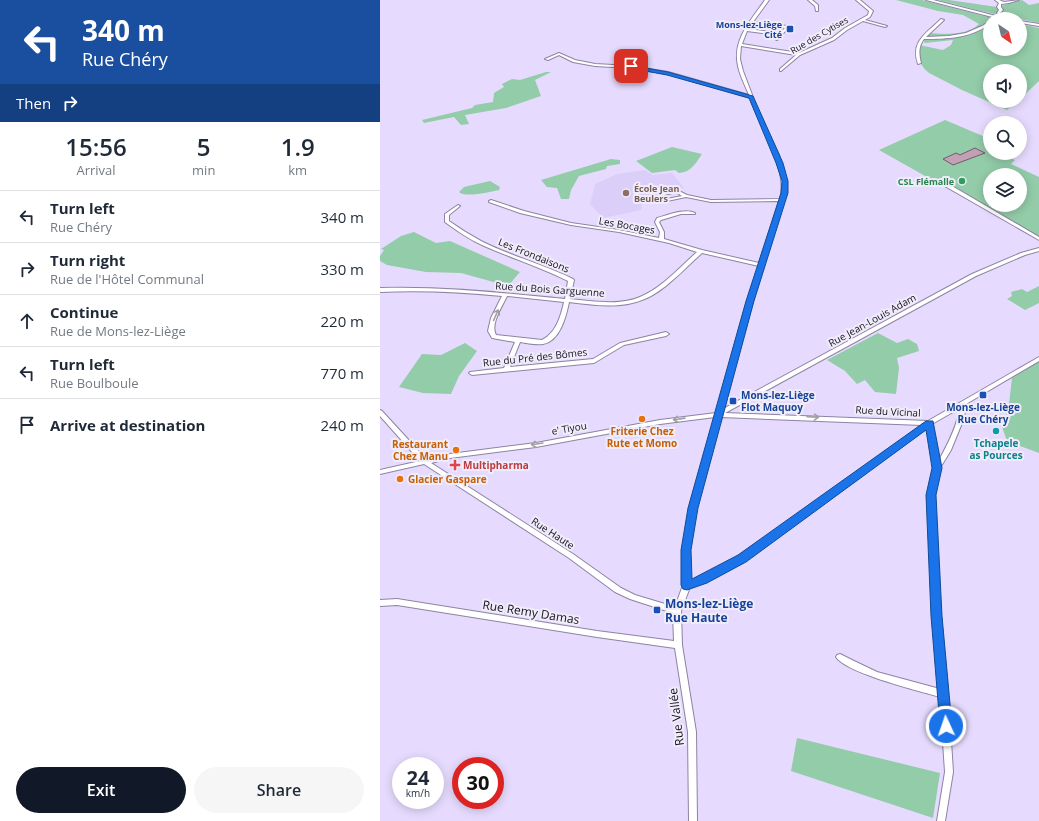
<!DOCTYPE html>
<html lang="en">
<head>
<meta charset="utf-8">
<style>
	:root { --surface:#fff; --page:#f6f6f7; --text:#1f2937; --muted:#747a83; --line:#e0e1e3; --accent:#111827 }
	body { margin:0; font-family:"Open Sans",sans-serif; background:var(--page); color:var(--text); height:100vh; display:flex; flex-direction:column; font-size:15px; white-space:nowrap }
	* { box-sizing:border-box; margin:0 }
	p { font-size:13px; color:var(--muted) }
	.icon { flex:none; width:22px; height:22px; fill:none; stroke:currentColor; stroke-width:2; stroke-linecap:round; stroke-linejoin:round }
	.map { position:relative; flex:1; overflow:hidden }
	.panel { display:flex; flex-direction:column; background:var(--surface); width:380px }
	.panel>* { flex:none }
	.banner { background:#1a4fa0; color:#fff; overflow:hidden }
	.needle { width:26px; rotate:145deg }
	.buttons { position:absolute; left:603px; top:12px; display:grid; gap:8px }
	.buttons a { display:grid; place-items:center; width:44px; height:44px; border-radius:50%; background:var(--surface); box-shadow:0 2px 10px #0003; font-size:20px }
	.speed { position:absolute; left:12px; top:757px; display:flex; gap:8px; font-size:20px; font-weight:700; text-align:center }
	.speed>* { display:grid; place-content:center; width:52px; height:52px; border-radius:50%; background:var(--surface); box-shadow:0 2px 10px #0003; line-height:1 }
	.speed small { font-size:10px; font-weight:400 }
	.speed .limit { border:6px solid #d22; background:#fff; color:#111 }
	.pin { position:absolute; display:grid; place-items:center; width:34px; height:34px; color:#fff; margin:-17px; border-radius:8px; box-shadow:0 2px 6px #0006 }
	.me { position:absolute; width:44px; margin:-22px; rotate:357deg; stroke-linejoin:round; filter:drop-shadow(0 0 3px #0008) }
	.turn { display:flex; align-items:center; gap:14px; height:84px; padding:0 16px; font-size:18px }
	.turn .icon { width:52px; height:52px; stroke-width:2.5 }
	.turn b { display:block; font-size:28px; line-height:34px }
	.then { display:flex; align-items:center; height:38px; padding:0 16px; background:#0003; gap:8px; font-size:15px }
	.eta { display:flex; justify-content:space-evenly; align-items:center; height:68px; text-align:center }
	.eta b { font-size:24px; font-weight:600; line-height:28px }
	.cta { display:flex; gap:8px; margin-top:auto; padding:8px 16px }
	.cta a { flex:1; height:46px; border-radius:24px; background:var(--accent); color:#fff; font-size:16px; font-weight:600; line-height:46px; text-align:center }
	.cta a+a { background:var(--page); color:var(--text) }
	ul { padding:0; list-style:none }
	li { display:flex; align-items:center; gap:12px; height:52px; padding:0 16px; border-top:1px solid var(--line) }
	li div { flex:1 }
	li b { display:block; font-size:15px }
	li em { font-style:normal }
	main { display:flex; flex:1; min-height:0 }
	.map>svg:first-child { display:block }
</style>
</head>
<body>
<main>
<section class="panel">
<div class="banner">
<div class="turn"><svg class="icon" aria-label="left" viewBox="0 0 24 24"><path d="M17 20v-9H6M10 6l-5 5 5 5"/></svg><div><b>340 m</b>Rue Chéry</div></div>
<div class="then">Then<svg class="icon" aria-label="right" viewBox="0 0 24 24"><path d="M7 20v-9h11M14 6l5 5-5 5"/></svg></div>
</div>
<div class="eta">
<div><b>15:56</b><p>Arrival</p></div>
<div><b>5</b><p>min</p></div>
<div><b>1.9</b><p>km</p></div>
</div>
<ul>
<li><svg class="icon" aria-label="left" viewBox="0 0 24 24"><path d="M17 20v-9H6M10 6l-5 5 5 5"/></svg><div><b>Turn left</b><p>Rue Chéry</p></div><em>340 m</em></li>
<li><svg class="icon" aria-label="right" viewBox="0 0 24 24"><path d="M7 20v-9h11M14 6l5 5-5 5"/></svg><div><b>Turn right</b><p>Rue de l'Hôtel Communal</p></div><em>330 m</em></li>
<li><svg class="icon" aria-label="ahead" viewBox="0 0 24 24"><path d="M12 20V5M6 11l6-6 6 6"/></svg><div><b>Continue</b><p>Rue de Mons-lez-Liège</p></div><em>220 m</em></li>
<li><svg class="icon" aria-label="left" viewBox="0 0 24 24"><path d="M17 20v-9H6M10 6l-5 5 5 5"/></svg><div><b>Turn left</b><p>Rue Boulboule</p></div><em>770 m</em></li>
<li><svg class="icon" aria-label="arrive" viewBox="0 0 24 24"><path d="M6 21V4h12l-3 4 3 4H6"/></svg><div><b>Arrive at destination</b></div><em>240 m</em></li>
</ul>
<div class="cta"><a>Exit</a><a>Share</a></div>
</section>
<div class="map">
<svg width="659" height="821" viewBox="0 0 659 821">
	<rect width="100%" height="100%" fill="#e6dbfe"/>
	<!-- built -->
	<path fill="#dbcef8" d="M265 170 273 175 292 173 304 188 282 192 277 195 275 198 260 201 262 205 261 210 223 218 210 204 215 184 237 174Z"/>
	<!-- green -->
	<g fill="#93cca9" fill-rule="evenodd">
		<path d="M516 0H542L616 19H610V49H640V24L659 28V81L640 99V71H610V101H638L627 110 582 90 549 73C540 66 537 57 539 45L563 50 571 45 573 40 545 43 543 40 550 38 546 36 548 33C564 34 587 36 599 24L583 15 558 11Z"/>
		<path d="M558 0H569L617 7 642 0 649 5 659 3V23L601 11Z"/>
		<path d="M166 72H171L155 80 161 96 126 108 85 115 89 124 81 125 74 117 44 123 42 120 92 108 95 105 113 102 114 93 124 87 122 84 132 79 140 80Z"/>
		<path d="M565 120 610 139V153H619L635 160 631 164 659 177V240L499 150ZM610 175H640V205H610Z"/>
		<path d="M292 147 322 154C316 163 311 172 299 173L295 170 272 173 256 161Z"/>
		<path d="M231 159 240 160V164L227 166 226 169 199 176 191 190 189 199H181L177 188 167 187 161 180Z"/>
		<path d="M110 181 120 187 119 190C110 192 85 198 79 192L84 187Z"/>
		<path d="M34 232 56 243 70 241 140 272 128 286 81 273 46 272 7 265 0 261V256L4 250 1 249 21 236Z"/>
		<path d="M659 286V303L645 310 627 299 632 296 631 292 642 289 647 292Z"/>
		<path d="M498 333 517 343 528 339 537 344 539 351 517 358 519 368 516 394 495 392 485 380 477 384 465 371 447 360Z"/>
		<path d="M85 343 97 351 79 376 71 394 43 393 19 387 42 354 61 355Z"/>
		<path d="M659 361V453L627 441 620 421 628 413 632 378Z"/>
		<path d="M417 738 560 773 553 818 411 771Z"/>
	</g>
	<!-- building -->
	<path fill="#c2a1b6" stroke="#75586b" d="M595 148 605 153 573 165 563 159 576 153 580 155Z"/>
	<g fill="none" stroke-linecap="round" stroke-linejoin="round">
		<!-- minor casing -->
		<g stroke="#8d83a3" stroke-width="2">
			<g id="minor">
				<path d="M385 0H389L373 22 407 26 409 27 397 40 395 39 399 35 367 31 362 44 419 53 452 38 465 28 488 15 489 11 476 0H480L493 11 490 17 485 20 507 26 505 27 483 21 467 30 454 40 420 55 401 71H400V69L416 55 361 46 360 59 363 71 379 113 399 155 404 174 406 193 373 301 343 409 592 274 641 253 659 248V251L645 255 596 276 345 413 548 421 659 357V361L586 404 584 418 571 450 560 468 554 495 561 616 568 694 573 772 565 821H557L565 772 560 697C540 691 466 673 456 657L457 655 460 654 474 661 497 672 560 689 553 616 548 495 554 468 547 428 364 561 326 582 310 587 301 611 302 645 316 732 317 821H309L308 732 295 648 217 637 17 605 0 606V600L17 599 217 631 294 641 293 613 250 599 235 592 189 558 44 464 0 474V470L40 461 0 416V410L2 411 46 459 70 454 156 443 280 420 336 413 367 301 379 266 322 253C305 268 283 293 262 300 240 309 213 305 189 302 186 317 180 341 163 344 156 345 147 343 140 342L130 367 213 359 240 343 286 332 289 334 286 336 244 345 214 363 92 375 89 373 90 372 124 368 135 342 112 338 108 331 111 318 122 296C81 292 41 290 0 292V288C62 286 123 293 185 299L188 281C160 267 131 258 102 245 89 239 77 231 65 222V214L78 205 80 206 69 215V221C79 228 90 235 101 241 130 256 163 264 193 279L194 280 190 299C211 301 240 306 260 297 282 288 300 267 317 252L289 243 239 232 191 225 140 213 109 202V201L111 200 144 211 191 223 239 230 279 238 280 232 275 222 277 218C288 215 305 208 315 213V214H301L281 220 279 222 284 232V239L322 250 379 263 399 201 331 202 306 197 287 201 279 200 277 197 280 193 297 190 307 195 331 200 400 199C409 170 379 125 370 98L288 74 251 68 215 66 193 62 179 55 168 60 165 59 179 53 195 60 215 64 251 66 288 72 369 95C365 85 360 76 358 66 352 40 371 20 385 0ZM371 24 405 28 400 33 368 29ZM296 192 302 196 287 199 282 197 284 195ZM127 296 184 302C181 316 176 333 162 340L116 335C110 324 122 307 127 296ZM580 408C577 426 568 444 559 460L552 424ZM335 417 310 508 303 550V585L295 607 255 595 241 588 193 554 51 463 70 458 156 447 280 424ZM341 417 542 425 360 557 321 578 310 581 309 550 316 508Z"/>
				<path d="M428 0H432L438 5V11H436L435 6Z"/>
				<path d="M615 0H619L624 2 639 0 629 3 621 4V7L623 10 619 14 617 13 619 10 617 7 619 3Z"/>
				<path d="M561 19 564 20 546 37 569 36 586 33 602 26 610 21V24C591 38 567 39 544 39 538 47 539 54 541 63L538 64C530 41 547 33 561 19Z"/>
				<path d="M556 179H560L659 237V240L556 181Z"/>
			</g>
		</g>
		<!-- major casing -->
		<g stroke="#8d83a3" stroke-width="2">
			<g id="major">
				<path d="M546 0H553L628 19H620Z"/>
				<path d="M640 21 659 24V26L640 23Z"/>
			</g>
		</g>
		<!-- minor -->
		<use href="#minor" fill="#fff" fill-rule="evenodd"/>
		<!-- major -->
		<use href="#major" fill="#fff" fill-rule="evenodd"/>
	</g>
	<!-- one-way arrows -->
	<defs><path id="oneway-shaft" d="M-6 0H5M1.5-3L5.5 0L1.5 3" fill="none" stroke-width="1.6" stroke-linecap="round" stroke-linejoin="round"/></defs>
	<g stroke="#a19fa4">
		<use href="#oneway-shaft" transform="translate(116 315) rotate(-66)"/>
		<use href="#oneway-shaft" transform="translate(433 417) rotate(2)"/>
		<use href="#oneway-shaft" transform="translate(299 419) rotate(172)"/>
		<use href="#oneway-shaft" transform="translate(157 444) rotate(171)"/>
	</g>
	<!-- route -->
	<path fill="#1a73e8" stroke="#114b97" d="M249 65 288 72 373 96 403 163 408 181V193L374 301 318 508 311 550 312 579 358 555 546 421H553L562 468 556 495 562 616 572 726 571 730 566 731 562 730 560 726 551 616 546 495 552 468 546 430 366 562 327 583 307 590 303 589 301 585V550L308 508 366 301 401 193 402 181 396 163 369 98 287 75 249 68Z"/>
	<!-- markers -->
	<g fill="#1a4fb4" stroke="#f0ecfa" stroke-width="1.5">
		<rect x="406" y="25" width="8" height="8" rx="2"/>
		<rect x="599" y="391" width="8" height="8" rx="2"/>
		<rect x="349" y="397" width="8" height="8" rx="2"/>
		<rect x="273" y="606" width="8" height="8" rx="2"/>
	</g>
	<circle fill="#2e9e5b" stroke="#f0ecfa" stroke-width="1.5" cx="582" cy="181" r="4"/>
	<circle fill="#8d6e63" stroke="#f0ecfa" stroke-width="1.5" cx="246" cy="193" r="4"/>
	<g fill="#e8710a" stroke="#f0ecfa" stroke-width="1.5">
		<circle cx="262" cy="419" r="4"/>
		<circle cx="76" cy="450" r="4"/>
		<circle cx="20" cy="479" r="4"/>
	</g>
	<circle fill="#0f9aa8" stroke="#f0ecfa" stroke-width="1.5" cx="616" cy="431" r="4"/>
	<path fill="#e0444e" stroke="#f0ecfa" stroke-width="1.5" d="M73 459h4v4h4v4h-4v4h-4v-4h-4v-4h4z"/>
	<g text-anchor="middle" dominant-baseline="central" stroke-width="4" stroke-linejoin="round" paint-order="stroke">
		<!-- far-transit labels -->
		<g font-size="9" font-weight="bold" fill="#164399" stroke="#f0ecfa" text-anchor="end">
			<text x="402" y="24">Mons-lez-Liège<tspan x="402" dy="10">Cité</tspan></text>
		</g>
		<!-- far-street labels -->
		<g font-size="9" fill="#14101c" stroke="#f0ecfa">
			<text transform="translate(439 35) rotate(-30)">Rue des Cytises</text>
		</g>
		<!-- far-leisure labels -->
		<g font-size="9" font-weight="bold" fill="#27864d" stroke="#f0ecfa" text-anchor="end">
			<text x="574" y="181">CSL Flémalle</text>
		</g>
		<!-- far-education labels -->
		<g font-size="9" font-weight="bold" fill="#785e54" stroke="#f0ecfa" text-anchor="start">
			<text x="254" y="188">École Jean<tspan x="254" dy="10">Beulers</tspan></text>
		</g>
		<!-- street labels -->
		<g font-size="10" fill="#14101c" stroke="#f0ecfa">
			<text transform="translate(247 225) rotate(10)">Les Bocages</text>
			<text transform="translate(154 255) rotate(22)">Les Frondaisons</text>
			<text transform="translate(170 289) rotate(4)">Rue du Bois Garguenne</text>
			<text transform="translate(492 320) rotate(-29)">Rue Jean-Louis Adam</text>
			<text transform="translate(155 357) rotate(-6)">Rue du Pré des Bômes</text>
			<text transform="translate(508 411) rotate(3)">Rue du Vicinal</text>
			<text transform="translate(189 428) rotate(-10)">e' Tiyou</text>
			<text transform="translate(173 533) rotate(33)">Rue Haute</text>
		</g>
		<!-- transit labels -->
		<g font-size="10" font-weight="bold" fill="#164399" stroke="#f0ecfa" text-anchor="start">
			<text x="361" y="395">Mons-lez-Liège<tspan x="361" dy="12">Flot Maquoy</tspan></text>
			<text x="603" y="407" text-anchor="middle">Mons-lez-Liège<tspan x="603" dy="12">Rue Chéry</tspan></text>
		</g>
		<!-- food labels -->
		<g font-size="10" font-weight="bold" fill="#c56008" stroke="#f0ecfa">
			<text x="262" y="431">Friterie Chez<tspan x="262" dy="12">Rute et Momo</tspan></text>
			<text x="68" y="444" text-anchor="end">Restaurant<tspan x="68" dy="12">Chez Manu</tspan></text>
			<text x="28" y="479" text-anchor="start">Glacier Gaspare</text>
		</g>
		<!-- culture labels -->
		<g font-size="10" font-weight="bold" fill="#0d838f" stroke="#f0ecfa">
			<text x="616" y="443">Tchapele<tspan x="616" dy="12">as Pources</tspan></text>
		</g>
		<!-- health labels -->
		<g font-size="10" font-weight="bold" fill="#be3a42" stroke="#f0ecfa" text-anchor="start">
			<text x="83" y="465">Multipharma</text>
		</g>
		<!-- near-transit labels -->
		<g font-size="12" font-weight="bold" fill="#164399" stroke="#f0ecfa" text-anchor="start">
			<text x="285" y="603">Mons-lez-Liège<tspan x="285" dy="14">Rue Haute</tspan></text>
		</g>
		<!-- near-street labels -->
		<g font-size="12" fill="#14101c" stroke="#f0ecfa">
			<text transform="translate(151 612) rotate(9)">Rue Remy Damas</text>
			<text transform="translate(296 717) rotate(-97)">Rue Vallée</text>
		</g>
	</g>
</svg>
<div class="buttons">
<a><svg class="needle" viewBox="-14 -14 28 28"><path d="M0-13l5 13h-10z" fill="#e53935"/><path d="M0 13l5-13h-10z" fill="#747a83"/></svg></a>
<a><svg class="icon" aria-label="sound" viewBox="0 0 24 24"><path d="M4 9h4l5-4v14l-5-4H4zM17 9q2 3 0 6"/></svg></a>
<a><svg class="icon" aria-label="search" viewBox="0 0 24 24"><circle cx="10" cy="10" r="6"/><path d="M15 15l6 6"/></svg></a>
<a><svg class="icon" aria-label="layers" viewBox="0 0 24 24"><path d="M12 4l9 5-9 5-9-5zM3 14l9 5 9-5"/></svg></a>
</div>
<div class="speed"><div>24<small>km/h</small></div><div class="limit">30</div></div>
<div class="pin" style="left:251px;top:66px;background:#d93025"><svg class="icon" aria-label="arrive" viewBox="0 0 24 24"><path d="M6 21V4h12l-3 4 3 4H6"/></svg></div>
<svg class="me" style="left:566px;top:726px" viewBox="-20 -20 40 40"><circle r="17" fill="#1a73e8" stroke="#fff" stroke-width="3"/><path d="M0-11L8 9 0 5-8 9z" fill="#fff"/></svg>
</div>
</main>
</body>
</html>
